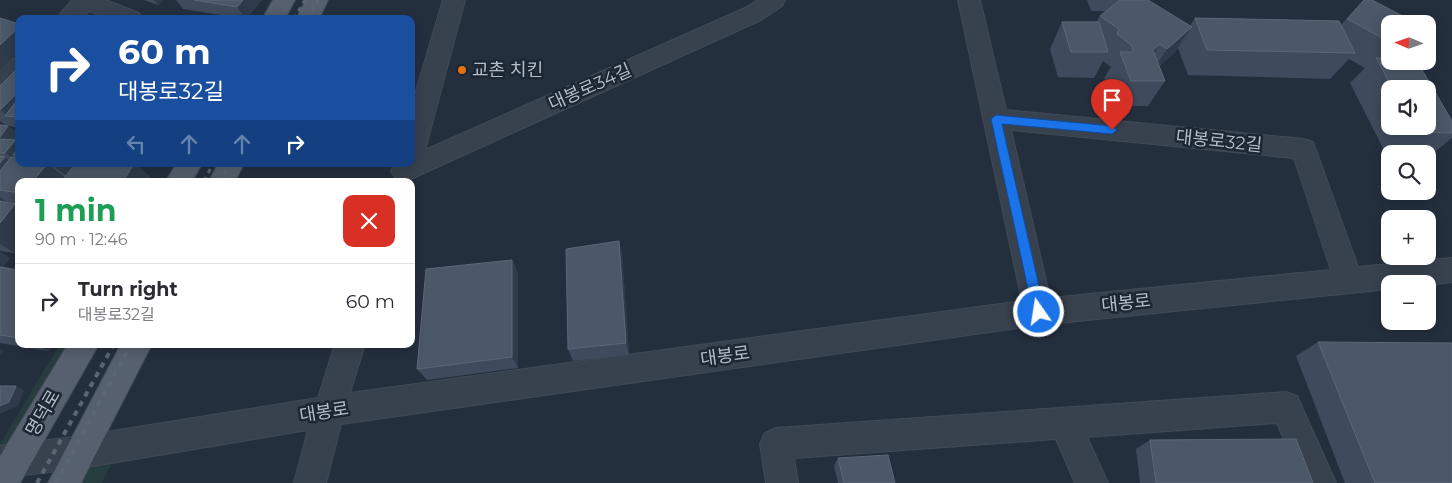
<!DOCTYPE html>
<html lang="en">
<head>
<meta charset="utf-8">
<style>
	:root { --surface:#fff; --page:#f7f7f7; --text:#2b2b33; --muted:#7c7c81; --line:#e1e1e2 }
	body { margin:0; font-family:Montserrat,"Noto Sans KR",sans-serif; background:var(--page); color:var(--text); height:100vh; display:flex; flex-direction:column; font-size:19px; white-space:nowrap }
	* { box-sizing:border-box; margin:0 }
	p { font-size:16px; color:var(--muted) }
	.icon { flex:none; width:28px; height:28px; fill:none; stroke:currentColor; stroke-width:2; stroke-linecap:round; stroke-linejoin:round }
	.map { position:relative; flex:1; overflow:hidden }
	.side { position:absolute; left:15px; top:178px; width:400px; height:170px; display:flex; flex-direction:column; background:var(--surface); border-radius:10px; box-shadow:0 2px 12px #0003 }
	.side>* { flex:none }
	.hud { position:absolute; left:15px; top:15px; width:400px; height:152px; border-radius:10px; box-shadow:0 2px 12px #0003; background:#1a4fa0; color:#fff; overflow:hidden }
	.needle { width:32px; rotate:272deg }
	.tools { position:absolute; left:1381px; top:15px; display:grid; gap:10px }
	.tools a { display:grid; place-items:center; width:55px; height:55px; border-radius:10px; background:var(--surface); box-shadow:0 2px 12px #0003; font-size:25px }
	.pin { position:absolute; display:grid; place-items:center; width:42px; height:42px; color:#fff; margin:-51px -21px; border-radius:50% 50% 50% 0; rotate:-45deg; box-shadow:0 0 5px #0007 }
	.pin .icon { rotate:45deg }
	.me { position:absolute; width:55px; margin:-28px; rotate:347deg; stroke-linejoin:round; filter:drop-shadow(0 0 4px #0008) }
	.turn { display:flex; align-items:center; gap:18px; height:105px; padding:0 20px; font-size:22px }
	.turn .icon { width:65px; height:65px; stroke-width:2.5 }
	.turn b { display:block; font-size:35px; line-height:42px }
	.lanes { display:flex; align-items:center; height:48px; padding:0 20px; background:#0003; justify-content:center; gap:25px; direction:ltr }
	.lanes .off { opacity:.35 }
	.round { display:grid; place-items:center; flex:none; width:52px; height:52px; border-radius:10px; background:var(--page) }
	.headline { display:flex; align-items:center; justify-content:space-between; height:85px; padding:0 20px }
	h1 { font-size:30px; font-weight:700; line-height:38px; color:#1e9e55 }
	ul { padding:0; list-style:none }
	li { display:flex; align-items:center; gap:15px; height:75px; padding:0 20px; border-top:1px solid var(--line) }
	li div { flex:1 }
	li b { display:block; font-size:19px }
	li em { font-style:normal }
	.map>svg:first-child { display:block }
</style>
</head>
<body>
<div class="map">
<svg width="1452" height="483" viewBox="0 0 1452 483">
	<rect width="100%" height="100%" fill="#242f3e"/>
	<!-- green -->
	<g fill="#263c3f">
		<path d="M60 344H84L15 461 0 462V444Z"/>
		<path d="M121 445 102 483H64Z"/>
	</g>
	<g fill="none" stroke-linecap="round" stroke-linejoin="round">
		<!-- minor casing -->
		<g stroke="#414a57" stroke-width="2">
			<g id="minor">
				<path d="M72 0H106L139 13 142 19H108L89 11 81 19H56Z"/>
				<path d="M443 0H465L425 150 745 8 758 0H785L782 6 761 20 413 178 405 181 395 178 391 171 395 164H411V108Z"/>
				<path d="M958 0H980L1006 110 1304 139 1313 142 1358 267 1452 258V282L1428 285 1390 284V289L1039 325 341 424 326 483H294L308 430 81 468 0 478V446L81 436 318 398 335 344H365L350 393 1022 301ZM1011 130 1294 158 1331 270 1050 298Z"/>
				<path d="M19 57V81L9 91 0 94V70L11 60Z"/>
				<path d="M1286 392 1297 396 1336 483H1303L1277 423 1087 437 1108 483H1075L1056 439 794 458 798 483H766L760 444 765 433 776 428Z"/>
			</g>
		</g>
		<!-- major casing -->
		<g stroke="#414a57" stroke-width="2">
			<g id="major">
				<path d="M273 0H295L285 19H262Z"/>
				<path d="M306 0H328L319 19H296Z"/>
				<path d="M176 164H202L192 181H166Z"/>
				<path d="M218 164H244L235 181H209Z"/>
				<path d="M68 344H99L20 483H0V456Z"/>
				<path d="M121 344H152L81 483H48Z"/>
			</g>
		</g>
		<!-- minor -->
		<use href="#minor" fill="#38414e" fill-rule="evenodd"/>
		<!-- major -->
		<use href="#major" fill="#56606e" fill-rule="evenodd"/>
		<!-- rail-far1 -->
		<g stroke="#5a6575" stroke-width="3" stroke-dasharray="4.5 4.5" stroke-linecap="butt">
			<path d="M294 19 305 0"/>
			<path d="M308 19 318 0"/>
			<path d="M204 181 213 164"/>
			<path d="M219 181 229 164"/>
		</g>
		<!-- rail -->
		<g stroke="#5a6575" stroke-width="4" stroke-dasharray="5.5 5.5" stroke-linecap="butt">
			<path d="M37 483 114 344"/>
			<path d="M56 483 131 344"/>
		</g>
	</g>
	<!-- wall -->
	<g fill="#3f4b5c" fill-rule="evenodd">
		<path d="M144 0H163L158 5Z"/>
		<path d="M176 0H262L246 19 183 9Z"/>
		<path d="M1087 0H1148L1190 26 1195 18 1339 21 1341 25 1364 0H1372L1418 24H1390V61H1417L1452 121V138L1428 157V154H1390V156H1387L1350 83 1365 68 1349 59 1330 79 1188 75 1178 48 1174 53 1159 66 1165 81 1148 106H1114L1104 78 1111 67 1103 61 1094 78 1058 77 1050 49 1062 22H1096L1100 16 1106 11H1091ZM1390 89H1428V126H1390Z"/>
		<path d="M19 67V128L5 125 0 121V86Z"/>
		<path d="M0 125 8 126 19 134V164H75L155 181H19V248L15 253 0 251Z"/>
		<path d="M619 241 622 255 629 355 573 361 568 349Z"/>
		<path d="M0 252 10 258 3 267 19 270V344H53L48 351 0 343Z"/>
		<path d="M512 260 518 273V368L427 380 417 369Z"/>
		<path d="M1318 342 1452 483H1345L1296 356Z"/>
		<path d="M1150 440 1313 483H1140L1136 449Z"/>
		<path d="M838 458 895 483H838L834 466Z"/>
	</g>
	<!-- shaded-wall -->
	<g fill="#2f3b4b">
		<path d="M154 0H163L158 5Z"/>
		<path d="M243 0H262L246 19 237 7Z"/>
		<path d="M19 27V52L0 70V45Z"/>
		<path d="M1192 27 1174 53 1150 75 1167 49Z"/>
		<path d="M1160 44 1143 70 1153 50Z"/>
		<path d="M19 91V117L8 116 0 110Z"/>
		<path d="M8 126 19 134V156L13 155 19 160 28 171 5 153 0 140V137Z"/>
		<path d="M5 157 28 175 0 190V163Z"/>
		<path d="M47 164H48L69 181H33Z"/>
		<path d="M51 164H75L67 176Z"/>
		<path d="M134 164H136L155 181H123Z"/>
		<path d="M0 197 7 202H0Z"/>
		<path d="M15 204 19 206V248L15 253 0 244V223Z"/>
		<path d="M619 241 622 255 629 355 626 343Z"/>
		<path d="M0 252 10 258 0 271Z"/>
		<path d="M512 260 518 273V368L512 357Z"/>
		<path d="M34 344H53L48 351Z"/>
		<path d="M0 349 4 351 0 357Z"/>
		<path d="M16 386 24 390 18 406 0 414V406Z"/>
	</g>
	<!-- building -->
	<g fill="#4b5868" stroke="#5c6777">
		<path d="M194 0H243L237 7Z"/>
		<path d="M1120 0H1148L1192 27 1167 49 1160 44 1153 50 1165 81H1131L1120 52H1134L1131 45 1117 34 1119 29 1100 16Z"/>
		<path d="M1364 0H1372L1418 24H1390V42L1347 19Z"/>
		<path d="M0 18 19 24V27L0 45Z"/>
		<path d="M1195 18 1339 21 1355 53 1207 50Z"/>
		<path d="M1062 22H1099L1108 52H1071Z"/>
		<path d="M1428 28 1433 31 1428 38Z"/>
		<path d="M1376 58H1390V61H1417L1452 121V133L1416 132 1413 126H1428V89H1393Z"/>
		<path d="M19 67V91L0 110V86Z"/>
		<path d="M19 98V117L5 116Z"/>
		<path d="M0 125 8 126 0 137Z"/>
		<path d="M0 139 15 140 5 153H0Z"/>
		<path d="M19 147V156L13 155Z"/>
		<path d="M0 156 5 157 0 163Z"/>
		<path d="M11 157 19 158V164H47L33 181H19V193L0 190V171Z"/>
		<path d="M75 164H134L123 181H62Z"/>
		<path d="M0 201 15 204 0 223Z"/>
		<path d="M619 241 626 343 568 349 566 249Z"/>
		<path d="M512 260V357L417 369 426 269Z"/>
		<path d="M0 267 19 270V338L0 335Z"/>
		<path d="M1318 342 1452 343V483H1375Z"/>
		<path d="M0 386H16L9 402 0 406Z"/>
		<path d="M1296 439 1313 483H1156L1150 440Z"/>
		<path d="M888 455 895 483H844L838 458Z"/>
	</g>
	<!-- route -->
	<path fill="#1a73e8" stroke="#114b97" d="M996 115 1112 126 1117 130 1112 134 1002 124 1045 312 1043 316 1039 318 1035 316 1033 312 991 119Z"/>
	<!-- markers -->
	<circle fill="#e8710a" stroke="#1d2633" stroke-width="2" cx="462" cy="70" r="5"/>
	<g text-anchor="middle" dominant-baseline="central" stroke-width="5" stroke-linejoin="round" paint-order="stroke">
		<!-- poi labels -->
		<g font-size="18" fill="#b4bcc9" stroke="#1d2633" text-anchor="start">
			<text x="472" y="70">교촌 치킨</text>
		</g>
		<!-- street labels -->
		<g font-size="18" fill="#b4bcc9" stroke="#1d2633">
			<text transform="translate(590 87) rotate(-24)">대봉로34길</text>
			<text transform="translate(1219 141) rotate(6)">대봉로32길</text>
			<text transform="translate(1126 303) rotate(-6)">대봉로</text>
			<text transform="translate(725 356) rotate(-8)">대봉로</text>
			<text transform="translate(324 412) rotate(-9)">대봉로</text>
			<text transform="translate(43 413) rotate(-60)">명덕로</text>
		</g>
	</g>
</svg>
<div class="tools">
<a><svg class="needle" viewBox="-14 -14 28 28"><path d="M0-13l5 13h-10z" fill="#e53935"/><path d="M0 13l5-13h-10z" fill="#7c7c81"/></svg></a>
<a><svg class="icon" aria-label="sound" viewBox="0 0 24 24"><path d="M4 9h4l5-4v14l-5-4H4zM17 9q2 3 0 6"/></svg></a>
<a><svg class="icon" aria-label="search" viewBox="0 0 24 24"><circle cx="10" cy="10" r="6"/><path d="M15 15l6 6"/></svg></a>
<a>+</a>
<a>−</a>
</div>
<div class="pin" style="left:1112px;top:130px;background:#d93025"><svg class="icon" aria-label="arrive" viewBox="0 0 24 24"><path d="M6 21V4h12l-3 4 3 4H6"/></svg></div>
<svg class="me" style="left:1039px;top:312px" viewBox="-20 -20 40 40"><circle r="17" fill="#1a73e8" stroke="#fff" stroke-width="3"/><path d="M0-11L8 9 0 5-8 9z" fill="#fff"/></svg>
<div class="hud">
<div class="turn"><svg class="icon" aria-label="right" viewBox="0 0 24 24"><path d="M7 20v-9h11M14 6l5 5-5 5"/></svg><div><b>60 m</b>대봉로32길</div></div>
<div class="lanes"><svg class="icon off" aria-label="left" viewBox="0 0 24 24"><path d="M17 20v-9H6M10 6l-5 5 5 5"/></svg><svg class="icon off" aria-label="ahead" viewBox="0 0 24 24"><path d="M12 20V5M6 11l6-6 6 6"/></svg><svg class="icon off" aria-label="ahead" viewBox="0 0 24 24"><path d="M12 20V5M6 11l6-6 6 6"/></svg><svg class="icon" aria-label="right" viewBox="0 0 24 24"><path d="M7 20v-9h11M14 6l5 5-5 5"/></svg></div>
</div>
<section class="side">
<div class="headline"><div><h1>1 min</h1><p>90 m · 12:46</p></div><a class="round" style="background:#d93025;color:#fff"><svg class="icon" aria-label="close" viewBox="0 0 24 24"><path d="M6 6l12 12M18 6L6 18"/></svg></a></div>
<ul>
<li><svg class="icon" aria-label="right" viewBox="0 0 24 24"><path d="M7 20v-9h11M14 6l5 5-5 5"/></svg><div><b>Turn right</b><p>대봉로32길</p></div><em>60 m</em></li>
</ul>
</section>
</div>
</body>
</html>
